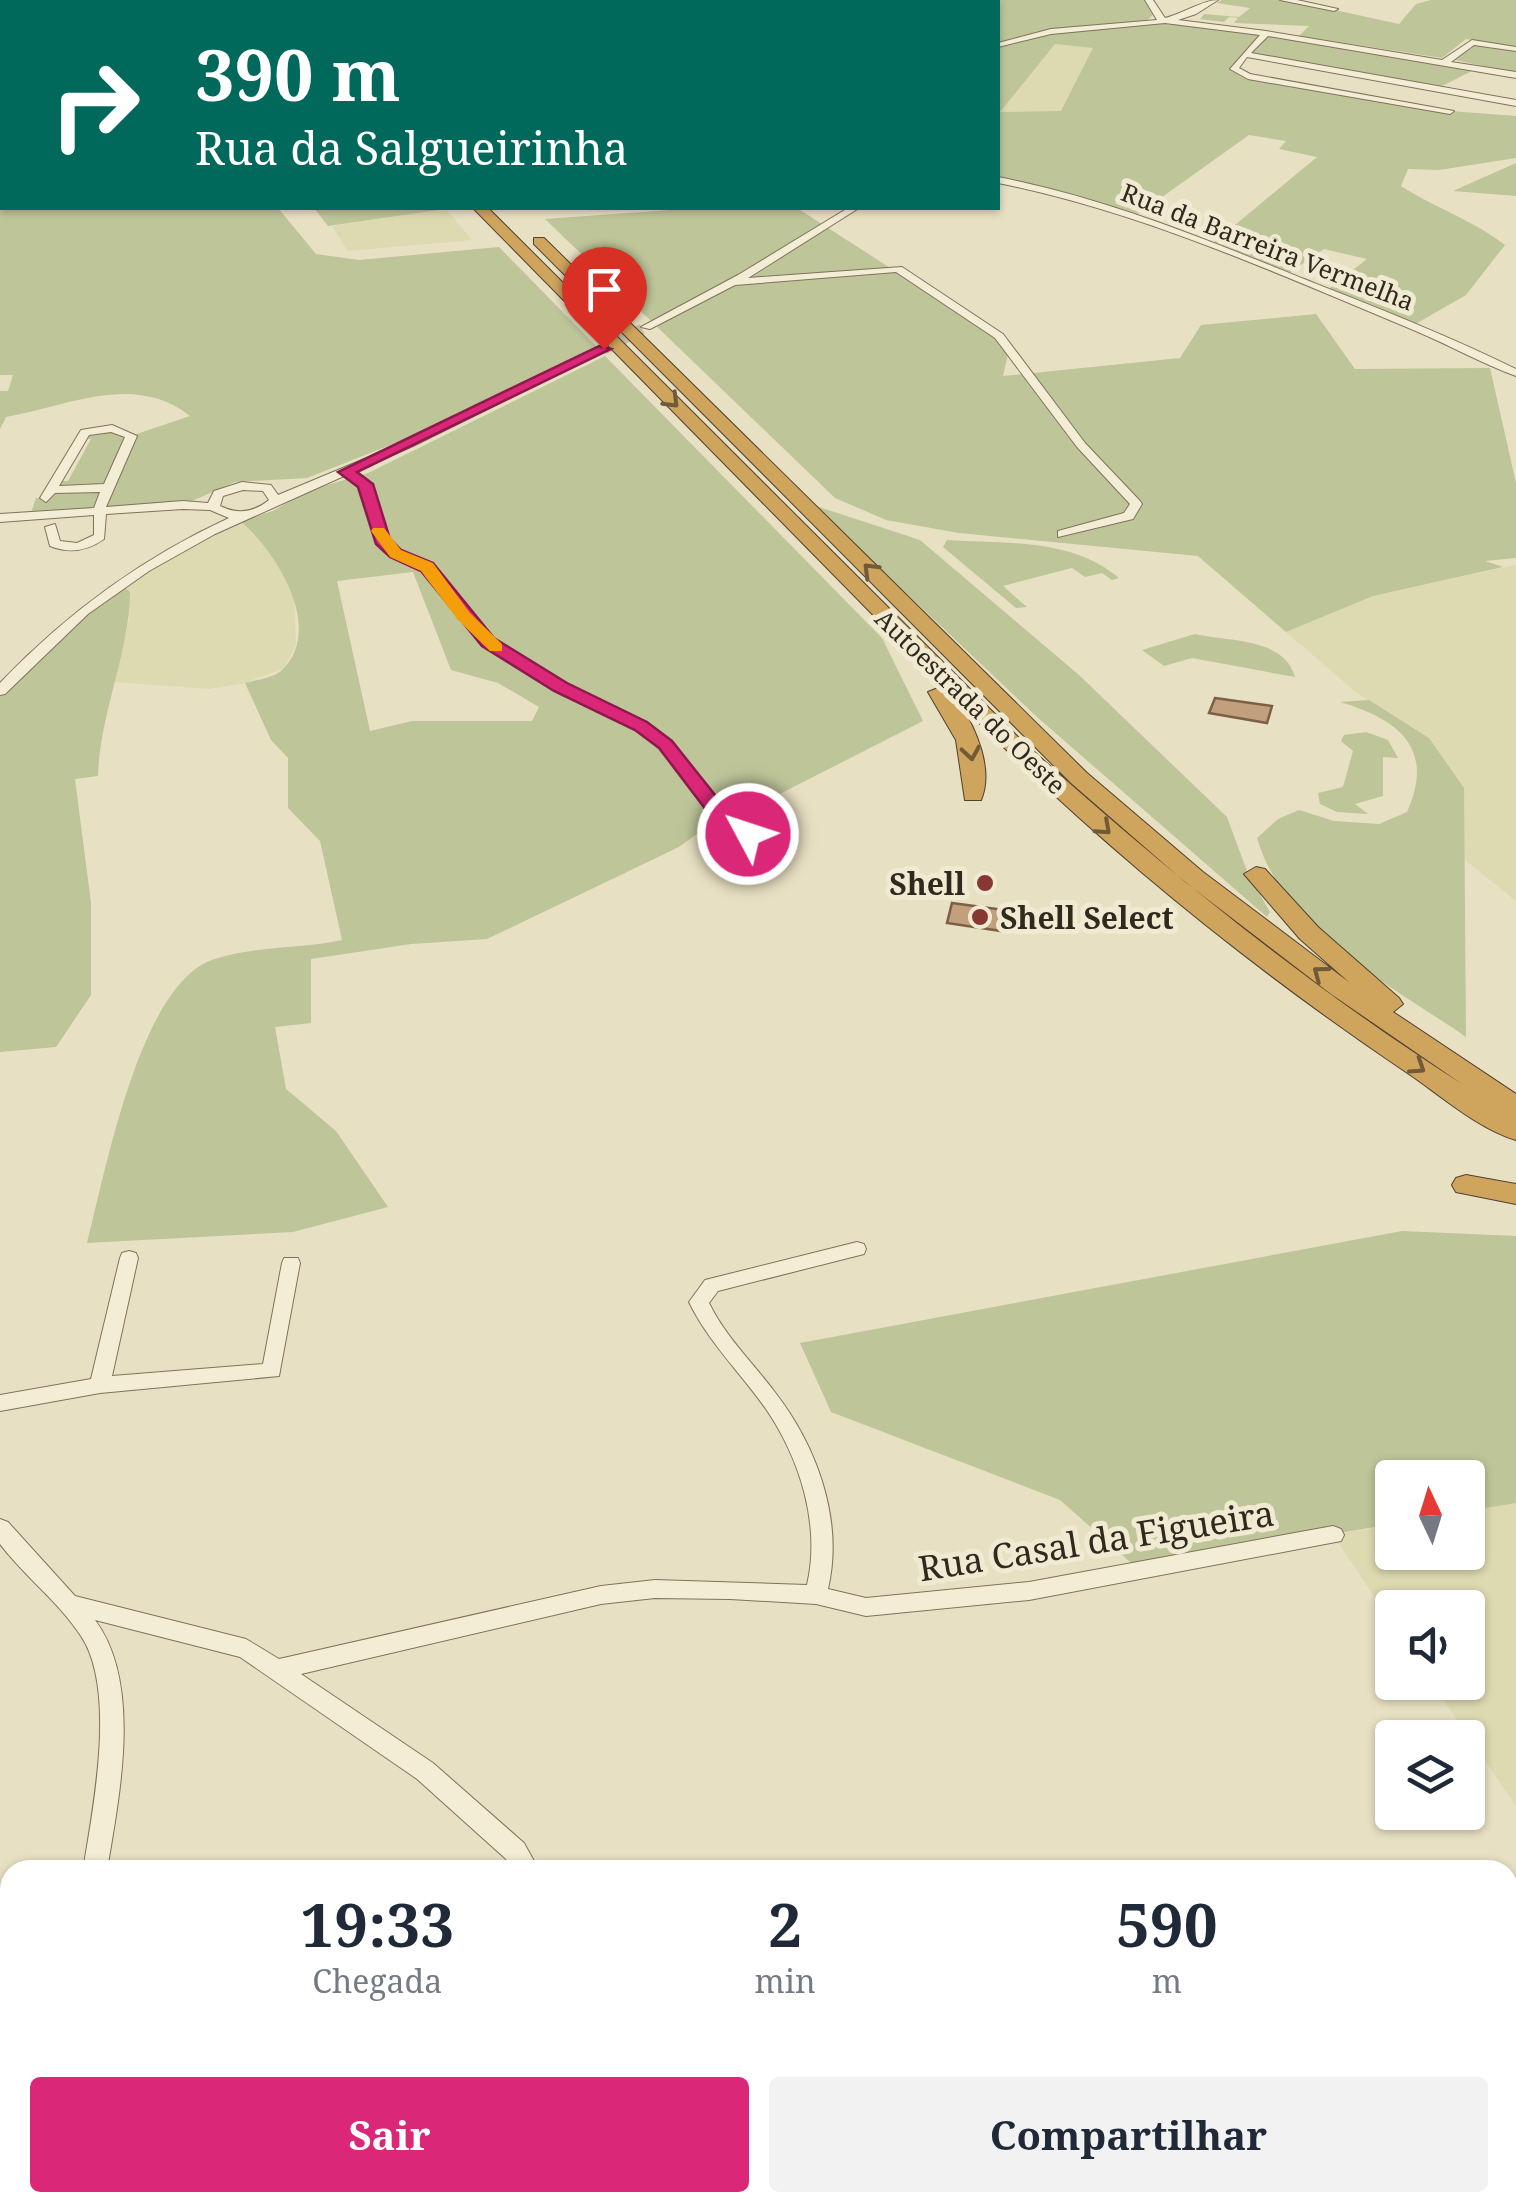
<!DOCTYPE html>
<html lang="pt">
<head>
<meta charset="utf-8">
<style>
	:root { --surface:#fff; --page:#f2f2f3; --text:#1f2937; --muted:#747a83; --accent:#db2777 }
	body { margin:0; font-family:"Noto Serif",serif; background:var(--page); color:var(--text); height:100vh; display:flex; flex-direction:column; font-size:38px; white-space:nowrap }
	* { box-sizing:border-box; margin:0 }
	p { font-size:32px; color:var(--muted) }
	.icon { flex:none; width:55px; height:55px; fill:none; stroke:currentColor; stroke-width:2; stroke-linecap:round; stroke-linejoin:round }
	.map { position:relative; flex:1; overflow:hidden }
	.panel { position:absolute; left:0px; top:1860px; width:1518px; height:352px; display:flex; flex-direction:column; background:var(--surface); border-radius:30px 30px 0 0; box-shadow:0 2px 8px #0004 }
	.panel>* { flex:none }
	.hud { position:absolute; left:0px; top:0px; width:1000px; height:210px; box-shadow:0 2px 8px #0004; background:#00695c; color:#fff; overflow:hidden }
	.needle { width:65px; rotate:356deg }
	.controls { position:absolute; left:1375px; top:1460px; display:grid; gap:20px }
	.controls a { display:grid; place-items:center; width:110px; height:110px; border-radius:10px; background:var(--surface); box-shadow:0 2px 8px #0004; font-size:50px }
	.pin { position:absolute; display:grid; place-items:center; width:85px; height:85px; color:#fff; margin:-102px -42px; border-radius:50% 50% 50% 0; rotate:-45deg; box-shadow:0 0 10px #0007 }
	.pin .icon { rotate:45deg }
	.me { position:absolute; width:110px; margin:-55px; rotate:310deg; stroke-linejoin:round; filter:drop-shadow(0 0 8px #0008) }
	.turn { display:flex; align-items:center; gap:35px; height:210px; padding:0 30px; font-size:45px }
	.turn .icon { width:130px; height:130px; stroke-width:2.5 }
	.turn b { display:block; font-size:70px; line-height:85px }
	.eta { display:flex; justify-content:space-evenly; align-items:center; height:170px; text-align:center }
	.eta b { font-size:60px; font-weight:700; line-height:70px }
	.action { display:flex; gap:20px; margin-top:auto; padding:20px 30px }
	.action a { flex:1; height:115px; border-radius:10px; background:var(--accent); color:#fff; font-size:40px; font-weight:700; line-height:115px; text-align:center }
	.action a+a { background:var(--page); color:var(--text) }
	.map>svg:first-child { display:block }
</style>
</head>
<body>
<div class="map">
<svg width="1516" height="2211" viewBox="0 0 1516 2211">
	<rect width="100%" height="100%" fill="#e8e0c3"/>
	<!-- farmland -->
	<g fill="#ddd9b1">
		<path d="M1055 44 1094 48 1062 111 999 112Z"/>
		<path d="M446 209 472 240 348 251 332 226Z"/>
		<path d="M240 521 280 562 294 597 296 645 284 668 245 683 209 689 114 682 129 620 121 584Z"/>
		<path d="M1516 565V901L1464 859V788L1429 738 1357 693 1286 632 1373 596Z"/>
		<path d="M1516 1503V1806L1432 1683 1468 1682V1608H1392V1623L1333 1535 1392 1525V1552H1468V1511Z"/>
		<path d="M1508 2086 1516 2100V2211H777L792 2202H1508Z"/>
	</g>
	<!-- green -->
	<g fill="#bdc599" fill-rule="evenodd">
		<path d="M380 0H1144L1153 15 1145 22 1264 33 1235 63 1234 69 1248 76 1450 111 1516 116V158L1439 170 1408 169 1401 186C1435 208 1473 220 1505 245L1466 295 1412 326 1326 291 1367 259 1324 249 1286 275 1211 245 1317 157 1279 149 1286 141 1249 135 1134 217 998 180V2H358ZM1055 44 1093 48 1061 111 1000 112Z"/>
		<path d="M1222 0H1289L1399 24 1416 4 1431 0H1516V47L1466 39 1442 58 1299 36 1309 26 1234 23 1238 18 1229 17 1224 22 1200 19 1204 14 1239 17 1250 8 1217 3Z"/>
		<path d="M1269 36 1469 68 1472 71 1440 87 1247 54Z"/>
		<path d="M1476 44 1516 51V73L1455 60Z"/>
		<path d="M0 126 2 208H278L316 254 359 260 499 247 596 346 408 438 307 478 235 482 183 505 30 516 36 498H46L55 481H68L91 439 79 438 97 429 131 436 190 416C134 372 69 406 6 417L0 429V391H8L13 375H0Z"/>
		<path d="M1516 163V196L1453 191Z"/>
		<path d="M314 208H444L446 209 328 226Z"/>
		<path d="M697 208H797L1010 345 1003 376 1180 358 1201 325 1316 314 1355 369 1490 368 1516 483V558L1485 561 1503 567 1373 596 1286 632 1198 556 959 533 886 520 835 498 545 219Z"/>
		<path d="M605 356 882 638 923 721 705 832 719 818 679 847 487 939 411 944 311 959V1023L275 1027 286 1089 336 1131 388 1207 293 1232 87 1243C105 1175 139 986 212 960 251 946 301 949 342 940L320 841 288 808V758L271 740 245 683C256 680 273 678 281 671 326 629 276 551 240 521L273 511 307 491 368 473ZM413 572 451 670 498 683 539 707 532 721H412L370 731 337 581Z"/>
		<path d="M813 505 920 540 1079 675 1227 817 1248 874 1270 912 1267 917 1037 717Z"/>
		<path d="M947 540C1006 544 1072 538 1119 578L1112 580 1102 573 1085 577 1072 568 1003 586 1027 607 1016 608 943 547Z"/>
		<path d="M121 584 130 592C129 654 100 713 98 776L75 779 91 903V995L56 1047 0 1052V696Z"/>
		<path d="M1195 634C1228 642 1284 637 1295 677L1192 658 1164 666 1142 650Z"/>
		<path d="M1369 700 1429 738 1464 788 1466 1037C1391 985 1284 931 1257 838L1278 819 1299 810 1334 821 1379 824 1407 812C1436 748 1398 719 1340 702Z"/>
		<path d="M1366 732 1388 740 1398 758 1383 757V796L1355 804 1368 814 1337 812 1320 804 1318 793 1343 787 1353 751 1341 741 1344 735Z"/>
		<path d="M1402 1231 1516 1236V1503L1468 1511V1478H1392V1524L1137 1568 1060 1500 831 1412 800 1343Z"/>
	</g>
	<!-- building -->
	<g fill="#c29f7d" stroke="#7d5f45" stroke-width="2.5">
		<path d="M1215 698 1272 706 1267 723 1209 713Z"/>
		<path d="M952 903 1012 911 1008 932 947 923Z"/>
	</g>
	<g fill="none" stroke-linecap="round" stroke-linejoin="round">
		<!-- minor-tunnel -->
		<path stroke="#c4bba2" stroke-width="11" stroke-dasharray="11 5" stroke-linecap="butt" d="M604 349 646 327"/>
		<!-- minor casing -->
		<g stroke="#80725c" stroke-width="2">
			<g id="minor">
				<path d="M1145 0H1153L1165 18C1182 14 1203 0 1218 0L1196 14 1178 20 1266 31 1442 60 1472 40 1516 47V51L1474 45 1451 62 1516 72V78L1268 36 1251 53 1516 100V106L1247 57 1239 68 1250 74 1454 111 1450 114 1248 79 1230 69 1260 35 1165 23 1051 34 998 47V43L1051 29 1157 20Z"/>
				<path d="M1280 0H1297L1338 9 1334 11Z"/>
				<path d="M998 177C1105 198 1203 238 1304 279 1375 307 1447 335 1516 369V376C1483 364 1451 346 1418 332 1281 275 1143 212 998 183Z"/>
				<path d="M848 208H859L748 278 902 267 1003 334 1085 443 1140 501 1142 504 1133 519 1058 537V531L1124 513 1130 504 1077 447 995 338 896 272 735 285 650 329 641 327 738 275Z"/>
				<path d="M600 347 609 349 413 446 353 472 371 485 388 540 400 551 431 564 493 639 565 684 646 723 671 742 725 811 754 831 757 834 754 837H744L715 817 661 748 636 729 555 690 483 645 423 570 392 557 378 544 360 487 344 476 215 534 149 571 88 614 5 694 0 695V683C67 613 142 558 229 518L210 510 183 509 106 514 104 539C87 551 70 554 50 546L45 527 55 524 60 541 77 543 94 535V515L0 522V514L94 508 100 492 55 493 46 502 40 498 81 430 112 425 137 436 106 507 183 501 208 503 214 491 242 482 271 485 278 495 405 442ZM111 432 125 437 104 484 59 486 89 435ZM243 490 263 491 269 500C254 512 238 515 220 506L223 496Z"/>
				<path d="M857 1242 864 1244 866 1249 864 1254 718 1291 709 1303C725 1336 752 1362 774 1391 817 1446 844 1520 828 1589L866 1598 1029 1582 1333 1526 1341 1529 1344 1535 1341 1541 1029 1600 866 1616 816 1604 730 1599 655 1598 601 1604 301 1674 433 1763 524 1843 539 1870H513L506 1859 417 1779 240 1657 95 1620C143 1684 119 1797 107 1870H83C93 1809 117 1690 81 1636 59 1602 25 1577 0 1544V1519L8 1522 75 1596 246 1639 279 1659 601 1586 655 1580 807 1585C821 1525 800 1459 766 1409 740 1372 709 1343 689 1302L705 1280Z"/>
				<path d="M129 1251 136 1253 138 1258 112 1376 263 1364 282 1263 284 1258H298L300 1263 279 1376 100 1393 0 1411V1395L91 1379 120 1258 122 1253Z"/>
				<path d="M10 2034V2060L0 2063V2037Z"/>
				<path d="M47 2202H75L76 2211H48Z"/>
				<path d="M660 2202H688L690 2211H662Z"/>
			</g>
		</g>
		<!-- highway casing -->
		<g stroke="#4f4030" stroke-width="2">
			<g id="highway">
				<path d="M290 0H303L304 2H292Z"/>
				<path d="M473 208H488L1020 739C1159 865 1304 983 1462 1084L1331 994 1185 882 1071 783 534 244V238H544L1087 773 1203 872 1350 983 1300 939 1244 874 1256 867 1265 869 1318 927 1399 998 1403 1004 1393 1012 1516 1094V1140C1478 1129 1439 1094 1406 1072 1246 964 1094 840 959 703 976 728 994 770 981 800H965L956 740 928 692 943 686Z"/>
				<path d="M1466 1175 1516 1184V1204L1456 1192 1452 1185 1456 1178Z"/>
			</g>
		</g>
		<!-- minor -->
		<use href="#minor" fill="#f4edd5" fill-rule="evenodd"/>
		<!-- highway -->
		<use href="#highway" fill="#cfa45d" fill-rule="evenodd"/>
	</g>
	<!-- one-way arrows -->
	<defs><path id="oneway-chevron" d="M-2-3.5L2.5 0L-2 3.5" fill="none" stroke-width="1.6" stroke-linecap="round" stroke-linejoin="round" transform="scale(2.5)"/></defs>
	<g stroke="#715a37">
		<use href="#oneway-chevron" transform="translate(672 401) rotate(45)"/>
		<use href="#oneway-chevron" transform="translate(870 570) rotate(-135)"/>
		<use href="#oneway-chevron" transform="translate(971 753) rotate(81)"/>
		<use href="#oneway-chevron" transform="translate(1104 828) rotate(42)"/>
		<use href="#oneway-chevron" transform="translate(1320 973) rotate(-143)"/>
		<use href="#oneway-chevron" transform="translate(1418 1067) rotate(33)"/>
	</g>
	<!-- route -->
	<path fill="#db2777" stroke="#8e194d" stroke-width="2.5" d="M599 346 611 349 357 472 373 484 390 539 401 550 433 563 494 638 567 683 647 722 672 741 727 810 755 830V838H742L713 819 659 748 635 730 554 691 482 646 421 571 390 557 376 544 358 487 338 472Z"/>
	<!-- slow -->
	<path fill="#f59e0b" d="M373 528H384L401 550 433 563 470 613 502 644V651H490L458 620 421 571 390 557 371 531Z"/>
	<!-- markers -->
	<g fill="#883833" stroke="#f1ead2" stroke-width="4">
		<circle cx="985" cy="883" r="10"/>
		<circle cx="980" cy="917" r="10"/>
	</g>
	<g text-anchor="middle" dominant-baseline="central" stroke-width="10" stroke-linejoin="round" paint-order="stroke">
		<!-- far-street labels -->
		<g font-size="25" fill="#32291e" stroke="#f1ead2">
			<text transform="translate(1268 246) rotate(21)">Rua da Barreira Vermelha</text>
			<text transform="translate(971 701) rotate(44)">Autoestrada do Oeste</text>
		</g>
		<!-- poi labels -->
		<g font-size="30" font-weight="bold" fill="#32291e" stroke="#f1ead2" text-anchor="end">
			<text x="965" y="883">Shell</text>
			<text x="1000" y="917" text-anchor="start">Shell Select</text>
		</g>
		<!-- near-street labels -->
		<g font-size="35" fill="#32291e" stroke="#f1ead2">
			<text transform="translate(1096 1540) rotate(-9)">Rua Casal da Figueira</text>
		</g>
	</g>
</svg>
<div class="controls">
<a><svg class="needle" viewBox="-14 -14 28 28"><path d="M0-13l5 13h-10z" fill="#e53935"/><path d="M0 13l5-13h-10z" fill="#747a83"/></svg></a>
<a><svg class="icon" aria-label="sound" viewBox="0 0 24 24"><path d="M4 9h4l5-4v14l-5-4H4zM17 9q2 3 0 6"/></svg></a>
<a><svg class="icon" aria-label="layers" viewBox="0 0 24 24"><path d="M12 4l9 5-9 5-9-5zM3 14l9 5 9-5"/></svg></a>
</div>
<div class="pin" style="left:604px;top:349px;background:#d93025"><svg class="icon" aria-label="arrive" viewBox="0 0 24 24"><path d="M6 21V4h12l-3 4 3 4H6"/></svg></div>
<svg class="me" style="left:748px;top:834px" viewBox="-20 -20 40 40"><circle r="17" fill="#db2777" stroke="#fff" stroke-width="3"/><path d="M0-11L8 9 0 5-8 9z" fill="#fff"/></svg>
<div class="hud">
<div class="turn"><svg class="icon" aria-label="right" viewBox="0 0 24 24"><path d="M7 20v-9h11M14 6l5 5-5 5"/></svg><div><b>390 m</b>Rua da Salgueirinha</div></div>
</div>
<section class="panel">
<div class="eta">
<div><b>19:33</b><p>Chegada</p></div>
<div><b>2</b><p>min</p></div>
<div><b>590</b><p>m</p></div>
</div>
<div class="action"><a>Sair</a><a>Compartilhar</a></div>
</section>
</div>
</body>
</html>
